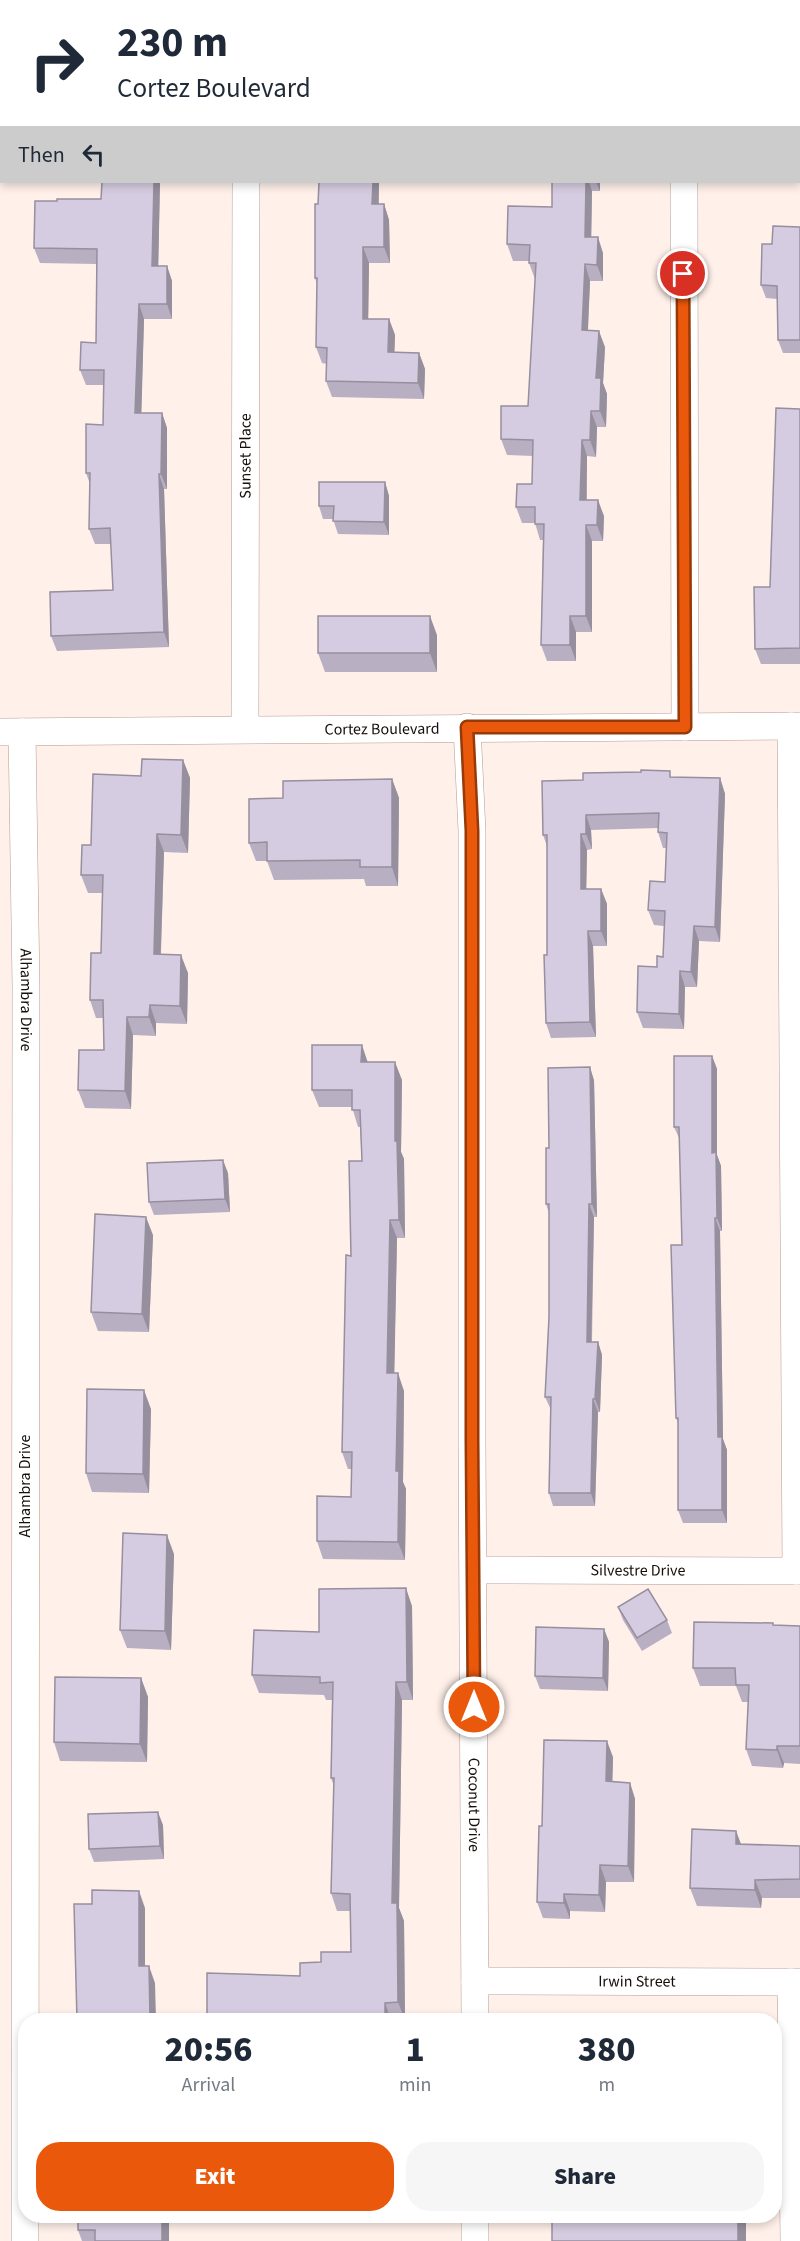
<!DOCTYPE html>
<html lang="en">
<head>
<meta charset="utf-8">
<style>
	:root { --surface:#fff; --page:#f6f6f7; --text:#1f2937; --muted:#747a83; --accent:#ea580c }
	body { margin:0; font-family:"Source Sans 3",sans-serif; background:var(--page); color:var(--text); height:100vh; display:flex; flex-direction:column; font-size:22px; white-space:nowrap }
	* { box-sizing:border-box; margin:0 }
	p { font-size:20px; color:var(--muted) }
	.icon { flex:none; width:33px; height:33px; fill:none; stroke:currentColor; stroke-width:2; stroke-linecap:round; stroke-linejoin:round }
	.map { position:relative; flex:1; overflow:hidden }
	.details { position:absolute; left:18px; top:2013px; width:764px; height:210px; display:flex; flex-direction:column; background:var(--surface); border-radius:24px; box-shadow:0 3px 9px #0003 }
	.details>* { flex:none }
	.hud { position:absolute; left:0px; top:0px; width:801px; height:183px; box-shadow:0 3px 9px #0003; background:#fff; color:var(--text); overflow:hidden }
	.pin { position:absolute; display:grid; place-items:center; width:51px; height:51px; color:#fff; margin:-26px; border:3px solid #fff; border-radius:50%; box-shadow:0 2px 6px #0007 }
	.me { position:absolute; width:66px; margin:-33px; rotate:0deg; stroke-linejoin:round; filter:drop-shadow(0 0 4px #0008) }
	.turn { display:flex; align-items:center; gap:21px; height:126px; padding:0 18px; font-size:27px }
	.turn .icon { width:78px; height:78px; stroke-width:2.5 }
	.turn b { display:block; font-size:42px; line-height:51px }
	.then { display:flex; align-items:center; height:57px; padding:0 18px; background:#0003; gap:12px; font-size:22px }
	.eta { display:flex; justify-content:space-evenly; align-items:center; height:102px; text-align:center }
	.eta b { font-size:36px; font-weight:800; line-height:42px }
	.action { display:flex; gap:12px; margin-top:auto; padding:12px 18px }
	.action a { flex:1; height:69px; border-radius:24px; background:var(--accent); color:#fff; font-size:24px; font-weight:800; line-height:69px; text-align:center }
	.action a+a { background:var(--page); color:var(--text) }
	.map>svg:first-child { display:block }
</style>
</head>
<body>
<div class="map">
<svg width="800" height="2241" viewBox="0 0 800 2241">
	<rect width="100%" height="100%" fill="#fff0ea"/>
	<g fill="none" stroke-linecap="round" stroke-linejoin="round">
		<!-- street casing -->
		<g stroke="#b39c92" stroke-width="28">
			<g id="street">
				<path d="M685 0V2"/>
				<path d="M247 2V0"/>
				<path d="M684 182 685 727"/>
				<path d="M791 726 796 1571"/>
				<path id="s1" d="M467 727 472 831V1440L475 2020"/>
				<path id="s2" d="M245 729 246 182"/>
				<path id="s3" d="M0 732 800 726"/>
				<path id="s4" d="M22 732 26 986 25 2241"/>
				<path id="s5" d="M474 1570 800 1571"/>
				<path id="s6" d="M475 1981 800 1982"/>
				<path d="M791 1982 794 2241"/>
				<path d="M475 2241V2216"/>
			</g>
		</g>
		<!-- street -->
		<use href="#street" stroke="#fff" stroke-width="27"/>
	</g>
	<!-- wall -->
	<g fill="#b8afc2">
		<path d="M0 0H116V2H2V25H0Z"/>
		<path d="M160 182 158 266H167L172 281V319H144L141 413H162L167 428V489H164L169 647 57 651 51 636 113 590 111 544H95L89 529 90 484 86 473 103 425V385H86L80 370 96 343V264L40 263 34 248 57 201 101 199Z"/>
		<path d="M319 182H379V204H384L389 220 390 263H369L368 319H389L395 335 394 352 419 353 425 369 424 399 332 397 326 381 327 364 322 363 316 347 317 284 315 278Z"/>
		<path d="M552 182H600V191H592L591 237 603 253V281H590L588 331 605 347 603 383 607 394 606 427H597L596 457 587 456V500L604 516 603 541H592V632H576V661H547L541 645 543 540H540L535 523H522L516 507 532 484 533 456 507 455 501 439 528 406 535 279 529 263V261H513L507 244 552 207Z"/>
		<path d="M800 227V353H783L778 340 777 299 766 298 761 285 772 244Z"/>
		<path d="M800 409V664H761L755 649 770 587Z"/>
		<path d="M385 482 389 496V535L338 534 333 519H323L319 506Z"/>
		<path d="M437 635V672H325L318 653Z"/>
		<path d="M183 760 190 778 188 853 164 852 161 954 188 973 187 1024 156 1023V1036L133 1035 131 1109 85 1108 78 1090 104 1050 103 1018H96L90 1000 101 953 102 893H88L81 875 91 845 141 776Z"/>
		<path d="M672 777 720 778 725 794 720 942 699 941 697 987H685L684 1029 643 1028 637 1012 657 967 663 957 664 926 654 925 648 910 665 882 666 848H663L658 832V828L591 830 592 849 587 850 586 889H601L607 904V946H593L596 1037 551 1038 546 1023 547 955V846L543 835 583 780Z"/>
		<path d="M392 779 399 798 398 886H366L364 879 274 880 267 861H256L249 843 283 798Z"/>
		<path d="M712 1056 717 1069V1155L721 1166 722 1231H720L723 1439 727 1450V1523H683L678 1510V1423L676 1418 682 1245 680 1140 674 1127Z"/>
		<path d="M368 1062 402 1080 401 1152 404 1159 405 1238H397L394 1373 404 1391 403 1482 406 1489 405 1560 323 1559 317 1541 351 1497 352 1469H348L342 1452 351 1256 362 1161 360 1127H358L352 1107H319L312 1090Z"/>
		<path d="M594 1080 597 1217H594L592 1342H598L602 1355 600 1412H598L595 1506H553L549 1493 551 1410 545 1397 549 1317V1213L546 1204 549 1148Z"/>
		<path d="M228 1173 230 1212 154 1215 149 1202Z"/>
		<path d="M153 1235 149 1332 98 1331 91 1312Z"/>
		<path d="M151 1409 149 1493 92 1492 86 1473Z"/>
		<path d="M174 1554 171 1650 127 1648 120 1630Z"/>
		<path d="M412 1606 413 1700H402L399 1908 404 1921 405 2020H391L300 1976 321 1962 351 1952 350 1911H337L331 1893 334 1786 331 1778 332 1700H326L324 1695 259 1693 252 1675 319 1632Z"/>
		<path d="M618 1607 667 1620 672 1633 642 1651 623 1620Z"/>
		<path d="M773 1623V1625L800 1626V1764L784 1763 783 1768 752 1766 746 1749 748 1702H742L736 1686H700L693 1668Z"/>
		<path d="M604 1629 609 1642 608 1691 540 1689 535 1676Z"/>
		<path d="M141 1678 148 1697 147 1762 60 1761 54 1742Z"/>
		<path d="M613 1757 612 1782 630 1783 635 1799 634 1882H606L605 1912 570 1911V1919L543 1918 537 1902 542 1826Z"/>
		<path d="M163 1825 164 1859 94 1862 89 1849Z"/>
		<path d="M736 1831 741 1844 800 1846V1898H762L761 1908 697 1906 690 1888Z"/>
		<path d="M169 2216V2241H82L78 2230Z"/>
	</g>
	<!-- shaded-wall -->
	<g fill="#968f9e">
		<path d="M154 182H160L158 281 152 266Z"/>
		<path d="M373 182H379L378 220 372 204Z"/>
		<path d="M586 182H589L592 191 591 253 585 237Z"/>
		<path d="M596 182H600V191Z"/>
		<path d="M384 204 389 220 390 263 384 247Z"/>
		<path d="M598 237 603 253V281L597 265Z"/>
		<path d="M363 247 369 263 368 335 363 319Z"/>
		<path d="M585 264 590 281 587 347 582 330Z"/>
		<path d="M167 266 172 281V319L167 304Z"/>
		<path d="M139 304 144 319 141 428 135 413Z"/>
		<path d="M389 319 395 335 394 368 388 352Z"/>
		<path d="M599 331 605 347 603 383 607 394 606 427 600 411 596 378Z"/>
		<path d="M419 353 425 369 424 399 418 383Z"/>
		<path d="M591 411 597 427 596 457 590 440Z"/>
		<path d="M162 413 167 428V489L161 474Z"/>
		<path d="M582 440 587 456 586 516 580 500Z"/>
		<path d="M159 474 164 489 169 647 164 632Z"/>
		<path d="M385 482 389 496V535L384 522Z"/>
		<path d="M598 500 604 516 603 541 597 525Z"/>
		<path d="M586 525 592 541V632L586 616Z"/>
		<path d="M430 616 437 635V672L430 653Z"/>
		<path d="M570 616 576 632V661L570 645Z"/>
		<path d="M183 760 190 778 188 853 181 835Z"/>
		<path d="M720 778 725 794 720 942 715 927Z"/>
		<path d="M392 779 399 798 398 886 392 867Z"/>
		<path d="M586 815 591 830 592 849 586 834Z"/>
		<path d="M157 834 164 852 160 972 154 954Z"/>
		<path d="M581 834 587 850 586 904 581 889Z"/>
		<path d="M601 889 607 904V946L601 931Z"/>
		<path d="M694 926 699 941 697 987 691 972Z"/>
		<path d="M588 931 593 946 596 1037 590 1022Z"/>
		<path d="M181 955 188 973 187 1024 180 1006Z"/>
		<path d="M680 971 685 987 684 1029 679 1014Z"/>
		<path d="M150 1005 156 1023V1036L149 1017Z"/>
		<path d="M127 1017 133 1035 131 1109 125 1091Z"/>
		<path d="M362 1045 368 1063 361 1062Z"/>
		<path d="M712 1056 717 1069V1155L721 1166 722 1231 717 1218 712 1153Z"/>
		<path d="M395 1062 402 1080 401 1152 404 1159 405 1238 399 1220 395 1141Z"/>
		<path d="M590 1067 594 1080 597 1217 592 1204Z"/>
		<path d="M223 1160 228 1173 230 1212 225 1199Z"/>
		<path d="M589 1204 594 1217 591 1355 587 1342Z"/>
		<path d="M146 1217 153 1235 149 1332 142 1314Z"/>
		<path d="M715 1218 720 1231 723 1439 727 1450V1523L722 1510 718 1437Z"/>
		<path d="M390 1220 397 1238 394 1391 387 1373Z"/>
		<path d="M598 1342 602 1355 600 1412 595 1399Z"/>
		<path d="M398 1373 404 1391 403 1482 406 1489 405 1560 398 1542 396 1471Z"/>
		<path d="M144 1390 151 1409 149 1493 143 1474Z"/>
		<path d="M593 1399 598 1412 595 1506 591 1493Z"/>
		<path d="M167 1535 174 1554 171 1650 165 1631Z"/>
		<path d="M406 1588 412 1606 413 1700 407 1682Z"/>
		<path d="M604 1629 609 1642 608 1691 603 1678Z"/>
		<path d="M141 1678 148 1697 147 1762 140 1744Z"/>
		<path d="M396 1682 402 1700 399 1908 404 1921 405 2020 398 2002 392 1903Z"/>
		<path d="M607 1741 613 1757 612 1798 606 1781Z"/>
		<path d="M777 1746 784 1763 783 1768 777 1750Z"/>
		<path d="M630 1783 635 1799 634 1882 628 1866Z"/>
		<path d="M158 1812 163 1825 164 1859 160 1846Z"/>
		<path d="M736 1831 743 1850 736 1844Z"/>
		<path d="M600 1865 606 1882 605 1912 599 1895Z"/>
		<path d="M755 1880 762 1898 761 1908 755 1890Z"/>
		<path d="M139 1891 145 1908V1983L139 1966Z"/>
		<path d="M564 1894 570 1911V1919L564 1903Z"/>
		<path d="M149 1966 155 1983 156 2020H150Z"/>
		<path d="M385 2003 391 2020H385Z"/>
		<rect x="162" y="2216" width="7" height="25"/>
		<rect x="738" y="2216" width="8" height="25"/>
	</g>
	<!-- building -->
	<g fill="#d6cce1" stroke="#968f9e" stroke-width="1.5">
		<path d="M0 0H111V2H2V10H0Z"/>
		<rect x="318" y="0" width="69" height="2"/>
		<rect x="543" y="0" width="43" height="2"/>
		<path d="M102 182H154L152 266H167V304H139L135 413H162L161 474H159L164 632 51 636 50 592 113 590 110 528 89 529 90 473H86V424L103 425 104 370H80L81 342 96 343 97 249 34 248 35 201H57V199H101Z"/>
		<path d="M319 182H373L372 204H384V247H363V319H389L388 352 419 353 418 383 326 381 327 348 316 347 317 278H315V204H318Z"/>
		<path d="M552 182H586L585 237H598L597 265 585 264 582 330 599 331 596 378H601L600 411H591L590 440H582L580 500H598L597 525H586V616H570V645H541L544 524H535V507H516L517 484H532L533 440 501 439V406H528L536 263H529L530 245 507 244 508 206 552 207Z"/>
		<path d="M773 226 800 227V340H778L777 286 761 285 762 244H772Z"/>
		<path d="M776 408 800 409V648L755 649 754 587H770Z"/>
		<path d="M319 482H385L384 522 333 521 334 506H319Z"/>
		<rect x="318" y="616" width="112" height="37"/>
		<path d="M142 759 183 760 181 835 157 834 154 954 181 955 180 1006 150 1005 149 1017H127L125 1091 78 1090 79 1050H104L103 1000H90L91 953H101L103 875H81L82 845H91L93 774 141 776Z"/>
		<path d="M641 770 670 771V777L720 778 715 927 694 926 691 972 680 971 679 1014 637 1012 638 966 657 967V956L663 957 665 911 648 910 650 881 665 882 667 833 658 832 659 813 586 815V834H581V889H601V931H588L590 1022 546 1023 544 955H547V835H543L542 781 583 780V773L641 772Z"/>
		<path d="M392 779V867H360V860L267 861V842L249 843V799L283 798V781Z"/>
		<path d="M312 1045H362L361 1062H395V1141H397L399 1220H390L387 1373H398L396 1471H399L398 1542 317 1541V1496L351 1497 352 1452H342L346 1255 351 1256 349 1161H362L360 1110H352V1090H312Z"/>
		<path d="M674 1056H712V1153L716 1152 717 1218H715L718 1437H722V1510H678V1418H676L671 1245H682L679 1127H674Z"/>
		<path d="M590 1067 592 1204H589L587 1342H598L595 1399H593L591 1493H549L551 1397H545L549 1317V1204H546V1148H549L548 1068Z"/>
		<path d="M223 1160 225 1199 149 1202 147 1163Z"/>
		<path d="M95 1214 146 1217 142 1314 91 1312Z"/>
		<path d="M87 1389 144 1390 143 1474 86 1473Z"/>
		<path d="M123 1533 167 1535 165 1631 120 1630Z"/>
		<path d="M406 1588 407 1682H396L392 1903H397L398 2002 385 2003V2020H207V1973L300 1976V1963L321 1962V1952H351L350 1894 331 1893 334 1778H331L333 1682 320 1683V1677L252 1675 254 1630 319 1632V1589Z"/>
		<path d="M648 1589 667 1620 637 1638 618 1607Z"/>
		<path d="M694 1622 773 1623V1625L800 1626V1746H777V1750L746 1749 749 1685H736L735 1668H693Z"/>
		<path d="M536 1627 604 1629 603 1678 535 1676Z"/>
		<path d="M55 1677 141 1678 140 1744 54 1742Z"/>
		<path d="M544 1740 607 1741 606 1781 630 1783 628 1866 600 1865 599 1895 564 1894V1903L537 1902 539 1826H542Z"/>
		<path d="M158 1812 160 1846 89 1849 88 1814Z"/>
		<path d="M692 1829 736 1831V1844L800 1846V1879L755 1880V1890L690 1888Z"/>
		<path d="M92 1890 139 1891V1966H149L150 2020H77L74 1904H92Z"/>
		<path d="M78 2216H162V2241H95V2230H78Z"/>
		<rect x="552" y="2216" width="186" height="25"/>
	</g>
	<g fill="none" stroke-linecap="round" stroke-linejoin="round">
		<!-- route casing -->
		<g stroke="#983908" stroke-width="15">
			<path id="route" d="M474 1707 472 1440V831L467 727H685L683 274"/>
		</g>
		<!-- route -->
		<use href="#route" stroke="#ea580c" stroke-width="10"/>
	</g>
	<g text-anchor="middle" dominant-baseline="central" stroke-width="4.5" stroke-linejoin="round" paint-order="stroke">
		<!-- street labels -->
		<g font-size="16" fill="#160e0b" stroke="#fff">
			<text stroke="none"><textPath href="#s2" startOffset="273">Sunset Place</textPath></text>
			<text stroke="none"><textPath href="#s3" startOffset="382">Cortez Boulevard</textPath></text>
			<text stroke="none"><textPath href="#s4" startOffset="268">Alhambra Drive</textPath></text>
			<text transform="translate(25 1486) rotate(-90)">Alhambra Drive</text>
			<text stroke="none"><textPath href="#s5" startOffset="164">Silvestre Drive</textPath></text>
			<text stroke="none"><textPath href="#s1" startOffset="1078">Coconut Drive</textPath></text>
			<text stroke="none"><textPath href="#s6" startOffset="162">Irwin Street</textPath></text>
		</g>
	</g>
</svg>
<div class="pin" style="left:683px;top:274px;background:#d93025"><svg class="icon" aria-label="arrive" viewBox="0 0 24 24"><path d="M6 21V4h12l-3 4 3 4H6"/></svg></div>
<svg class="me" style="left:474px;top:1707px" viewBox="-20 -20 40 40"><circle r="17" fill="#ea580c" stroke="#fff" stroke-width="3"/><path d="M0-11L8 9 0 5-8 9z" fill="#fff"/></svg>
<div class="hud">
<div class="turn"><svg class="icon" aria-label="right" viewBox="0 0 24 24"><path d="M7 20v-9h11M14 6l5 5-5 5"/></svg><div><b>230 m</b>Cortez Boulevard</div></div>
<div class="then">Then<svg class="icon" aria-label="left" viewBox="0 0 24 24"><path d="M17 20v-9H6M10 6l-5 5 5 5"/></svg></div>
</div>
<section class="details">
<div class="eta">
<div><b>20:56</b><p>Arrival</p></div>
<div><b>1</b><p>min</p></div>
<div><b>380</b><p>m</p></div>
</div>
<div class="action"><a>Exit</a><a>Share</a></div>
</section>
</div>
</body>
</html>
